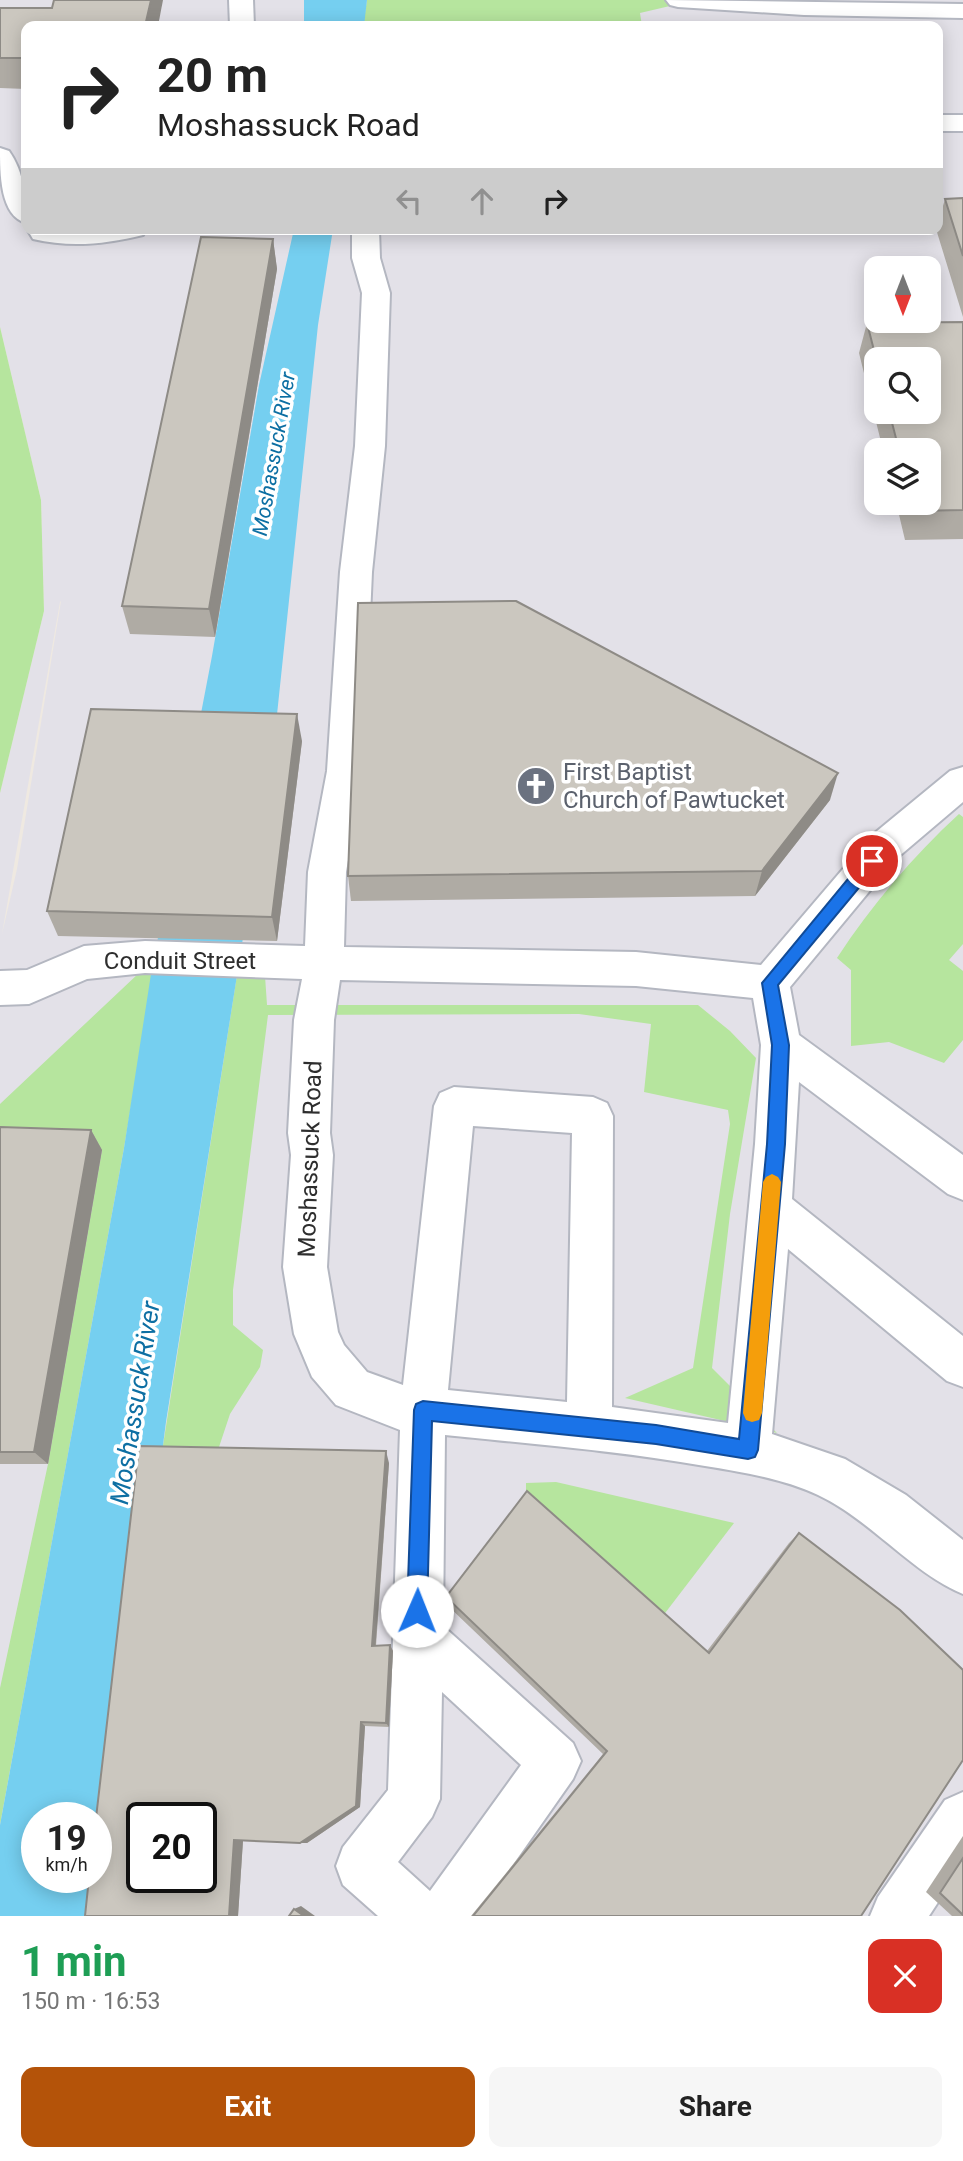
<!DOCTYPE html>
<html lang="en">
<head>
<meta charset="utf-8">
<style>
	:root { --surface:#fff; --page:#f6f6f6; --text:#222; --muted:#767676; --accent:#b45309 }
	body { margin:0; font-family:Roboto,sans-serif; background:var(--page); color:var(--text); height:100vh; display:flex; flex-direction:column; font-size:26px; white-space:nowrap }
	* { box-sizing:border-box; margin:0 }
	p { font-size:23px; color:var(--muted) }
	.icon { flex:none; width:38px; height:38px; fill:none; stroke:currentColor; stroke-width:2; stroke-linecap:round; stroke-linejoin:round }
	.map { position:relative; height:1916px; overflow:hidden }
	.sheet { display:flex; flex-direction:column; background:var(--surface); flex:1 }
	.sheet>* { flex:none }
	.top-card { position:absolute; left:21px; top:21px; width:922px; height:214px; border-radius:14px; box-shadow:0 4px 18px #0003; background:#fff; color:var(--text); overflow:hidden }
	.needle { width:46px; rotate:180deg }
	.fabs { position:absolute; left:864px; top:256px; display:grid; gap:14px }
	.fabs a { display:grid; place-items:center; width:77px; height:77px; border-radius:14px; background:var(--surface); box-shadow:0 4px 18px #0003; font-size:35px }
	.speed { position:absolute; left:21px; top:1802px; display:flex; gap:14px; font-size:35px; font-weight:700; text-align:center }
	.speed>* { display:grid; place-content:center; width:91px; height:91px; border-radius:50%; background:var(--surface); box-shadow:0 4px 18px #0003; line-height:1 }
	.speed small { font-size:18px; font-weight:400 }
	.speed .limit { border:4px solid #111; border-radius:10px; background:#fff; color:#111 }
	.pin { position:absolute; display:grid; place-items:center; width:60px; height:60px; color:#fff; margin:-30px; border:4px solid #fff; border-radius:50%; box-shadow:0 2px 7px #0007 }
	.me { position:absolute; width:77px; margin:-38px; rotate:1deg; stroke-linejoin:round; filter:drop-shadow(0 0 5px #0008) }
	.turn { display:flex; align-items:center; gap:24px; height:147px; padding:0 21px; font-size:32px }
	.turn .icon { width:91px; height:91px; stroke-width:2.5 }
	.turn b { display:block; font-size:49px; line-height:60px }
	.lanes { display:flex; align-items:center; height:66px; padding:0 21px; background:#0003; justify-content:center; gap:35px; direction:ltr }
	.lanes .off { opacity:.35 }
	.round { display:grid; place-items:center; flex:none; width:74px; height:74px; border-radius:14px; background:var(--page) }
	.summary { display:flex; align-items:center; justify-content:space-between; height:119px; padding:0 21px }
	h1 { font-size:42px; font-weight:700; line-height:52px; color:#1e9e55 }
	.primary-button { display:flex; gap:14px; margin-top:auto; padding:14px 21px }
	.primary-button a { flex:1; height:80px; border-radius:14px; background:var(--accent); color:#fff; font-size:28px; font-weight:700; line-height:80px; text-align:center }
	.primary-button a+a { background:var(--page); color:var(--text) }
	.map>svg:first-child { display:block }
</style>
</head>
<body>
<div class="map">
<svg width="963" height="1916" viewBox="0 0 963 1916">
	<rect width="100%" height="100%" fill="#efe9e1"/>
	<!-- industrial -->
	<path fill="#e3e1e8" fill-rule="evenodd" d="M0 0H963V1916H102L166 1422 241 949 0 1795V793L44 611 41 500 0 327ZM26 26H938V229H26ZM877 268H929V320H877ZM877 359H929V411H877ZM877 450H929V502H877ZM61 601 17 869 2 934 60 602ZM142 1818H201V1878H142Z"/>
	<!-- green -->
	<g fill="#b6e59e">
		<path d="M367 0H678L687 2 640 13 642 26H363Z"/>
		<path d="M0 327 41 500 44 611 0 793Z"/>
		<path d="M959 814 963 817V944L949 960 963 971V1040L944 1063 889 1042 851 1046V970L837 958C871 906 913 856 959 814Z"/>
		<path d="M156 957 124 1148 0 1825V1688L48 1464 102 1150 0 1147V1104Z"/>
		<path d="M237 975 265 976 267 1005H698L730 1031 756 1058 730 1214 712 1368 777 1433 625 1398 693 1368 730 1124 728 1110 644 1092 651 1024 579 1014 268 1015 233 1290V1325L263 1350 260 1367 230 1414 215 1459 161 1458Z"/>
		<path d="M556 1482 734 1523 659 1621 526 1502V1483Z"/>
	</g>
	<!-- water -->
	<g fill="#75cff0" fill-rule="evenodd">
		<path d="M304 0H367L364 26H304Z"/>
		<path d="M294 229H333L318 325 274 743 166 1422 102 1916H0V1825L124 1148 151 974 212 656 259 385ZM37 1818H96V1878H37Z"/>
	</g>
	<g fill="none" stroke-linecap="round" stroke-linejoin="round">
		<!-- minor casing -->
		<g stroke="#b4b7c1" stroke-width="4">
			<g id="minor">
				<path d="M229 0H253L254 26H230Z"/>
				<path d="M666 0 963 4V18L804 15 678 7 670 5Z"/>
				<rect x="938" y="115" width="25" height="16"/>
				<path d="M0 148 9 151C24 172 26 197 26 223 0 216 0 174 0 148Z"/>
				<path d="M27 229H146L143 235C106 244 71 248 33 239Z"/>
				<path d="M352 229H379L380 258 390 293 385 446 372 572 363 771 346 872 344 947 636 952 761 965 871 836 950 771 963 767V802L897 858 790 987 799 1035 963 1155V1200L948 1194 799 1082 792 1199 963 1336V1387L947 1381 788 1249 772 1434 845 1459 906 1495 963 1540V1594C912 1573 871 1520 818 1495 784 1479 742 1472 705 1466 619 1451 532 1444 445 1435L443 1626 573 1743 581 1761 573 1779 477 1916H378L343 1885 336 1866 343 1847 388 1790 400 1430 336 1405 312 1377 294 1334 283 1267 291 1155 288 1133 294 1020 302 979 145 973 87 979 29 1004 0 1005V971L27 970 84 946 145 941 305 946 308 872 327 771 340 572 355 446 362 293 352 258ZM340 980 636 986 753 998 761 1045 755 1144 728 1423 612 1407 613 1116 607 1103 593 1097 454 1087 440 1093 434 1106 403 1385 367 1372 344 1345 338 1332 327 1267 333 1155 330 1133 334 1020ZM473 1126 572 1133 567 1402 448 1390ZM442 1692 521 1765 430 1891 398 1862 432 1817 440 1799Z"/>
				<path d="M963 1792V1864L929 1916H870L878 1897 945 1800Z"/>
			</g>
		</g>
		<!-- minor -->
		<use href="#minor" fill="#fff" fill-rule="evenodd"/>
	</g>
	<!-- wall -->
	<g fill="#afaba4" fill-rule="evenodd">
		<path d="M163 0 26 26V89L0 88V8H52Z"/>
		<path d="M963 198V317L936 229H938V223L945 199Z"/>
		<path d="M273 239 277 269 215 637 130 634 122 606Z"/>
		<path d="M963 322V539L905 540 896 502H929V450H883L859 353 867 323ZM877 359 929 411H877Z"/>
		<path d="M302 741 277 941 58 936 47 911Z"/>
		<path d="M830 800 755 896 351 901 348 876Z"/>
		<path d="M0 1127 91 1130 102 1150 48 1464H0Z"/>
		<path d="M389 1463 376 1646 390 1645 393 1651 389 1727 365 1726 360 1807 307 1843 243 1841 238 1916H85Z"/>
		<path d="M799 1533 861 1916H471L603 1754 447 1605 446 1597 707 1651 789 1543Z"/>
		<path d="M963 1836V1916H952L926 1892Z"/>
	</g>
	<!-- shaded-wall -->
	<g fill="#8e8b86">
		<path d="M151 0H163L158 26H145Z"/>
		<path d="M273 239 277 269 215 637 209 609Z"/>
		<path d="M297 714 302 741 277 941 272 917Z"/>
		<path d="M838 773 830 800 755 896 762 871Z"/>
		<path d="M91 1130 102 1150 48 1464 34 1452Z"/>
		<path d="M386 1451 389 1463 375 1653 372 1646Z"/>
		<path d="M390 1645 393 1651 389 1727 386 1723Z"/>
		<path d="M361 1722 365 1726 360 1807 307 1843H300Z"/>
		<path d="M234 1840H243L238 1916H229Z"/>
		<path d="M301 1906 315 1916H304L294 1909Z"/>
	</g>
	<!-- building -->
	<g fill="#cbc7bf" stroke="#8e8b86" stroke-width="2" fill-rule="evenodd">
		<path d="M54 0H151L145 26H26V58H0V8H52Z"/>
		<path d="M963 198V256L945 199Z"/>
		<path d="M201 237 273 239 209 609 122 606Z"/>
		<path d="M963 322V510L914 511 912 502H929V450H899L889 411H929V359H877V362L867 323Z"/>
		<path d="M516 601 838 773 762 871 348 876 358 603Z"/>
		<path d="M91 709 297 714 272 917 47 911Z"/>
		<path d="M0 1127 91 1130 34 1452H0Z"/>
		<path d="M139 1446 386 1451 372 1646 390 1645 386 1723 361 1722 356 1806 300 1843 234 1840 229 1916H85L89 1878H96V1818ZM142 1818H201V1878H142Z"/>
		<path d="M527 1491 709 1653 799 1533 900 1610 963 1670V1760L861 1916H473L607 1751 446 1597Z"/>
		<path d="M963 1858V1915L940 1893Z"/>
		<path d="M294 1909 304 1916H289Z"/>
	</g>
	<!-- route -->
	<path fill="#1a73e8" stroke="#114b97" stroke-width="2" d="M872 855 877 857 879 861 877 866 778 985 789 1045 785 1144 758 1450 755 1457 748 1459 656 1444 432 1421 427 1611 425 1619 417 1621 410 1619 407 1611 414 1410 416 1404 423 1401 656 1425 739 1439 767 1144 772 1045 762 983 866 857Z"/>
	<!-- slow -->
	<path fill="#f59e0b" d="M772 1174 778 1177 781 1182 762 1413 759 1420 752 1422 746 1420 743 1413 763 1182 766 1177Z"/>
	<!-- icons -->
	<defs>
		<g id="church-disc" transform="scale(2.0125)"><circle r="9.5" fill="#6b7280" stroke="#fff"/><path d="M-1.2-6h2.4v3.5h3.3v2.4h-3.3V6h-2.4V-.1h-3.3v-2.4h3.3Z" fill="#fff"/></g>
	</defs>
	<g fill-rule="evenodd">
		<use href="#church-disc" x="536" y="786"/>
	</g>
	<g text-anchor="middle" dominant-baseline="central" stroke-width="7" stroke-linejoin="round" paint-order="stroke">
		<!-- far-water labels -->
		<g font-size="21" font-style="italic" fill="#0d6fa3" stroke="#fff">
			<text transform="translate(274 454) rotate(-80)">Moshassuck River</text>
		</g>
		<!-- worship labels -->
		<g font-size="24" fill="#5b616d" stroke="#fff" text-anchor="start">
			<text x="563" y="772">First Baptist<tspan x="563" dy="28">Church of Pawtucket</tspan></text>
		</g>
		<!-- street labels -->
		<g font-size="24" fill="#2e2e2e" stroke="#fff">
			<text x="180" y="961">Conduit Street</text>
			<text transform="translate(310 1159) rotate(-88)">Moshassuck Road</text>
		</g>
		<!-- water labels -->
		<g font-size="26" font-style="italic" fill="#0d6fa3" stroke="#fff">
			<text transform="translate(135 1403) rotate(-81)">Moshassuck River</text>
		</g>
	</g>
</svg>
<div class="fabs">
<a><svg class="needle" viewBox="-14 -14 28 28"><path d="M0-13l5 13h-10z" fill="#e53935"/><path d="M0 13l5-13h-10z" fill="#767676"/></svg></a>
<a><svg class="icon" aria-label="search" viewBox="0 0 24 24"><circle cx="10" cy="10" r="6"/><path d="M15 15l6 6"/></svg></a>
<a><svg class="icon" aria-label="layers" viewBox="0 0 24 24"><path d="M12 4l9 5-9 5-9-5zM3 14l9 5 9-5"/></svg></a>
</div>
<div class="speed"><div>19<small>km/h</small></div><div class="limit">20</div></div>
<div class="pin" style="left:872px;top:861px;background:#d93025"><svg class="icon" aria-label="arrive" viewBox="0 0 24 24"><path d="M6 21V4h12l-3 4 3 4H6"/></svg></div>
<svg class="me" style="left:417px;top:1611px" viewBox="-20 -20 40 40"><circle r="19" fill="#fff"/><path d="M0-13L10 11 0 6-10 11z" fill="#1a73e8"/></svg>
<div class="top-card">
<div class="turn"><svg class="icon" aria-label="right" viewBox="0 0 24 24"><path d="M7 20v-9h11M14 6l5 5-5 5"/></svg><div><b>20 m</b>Moshassuck Road</div></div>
<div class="lanes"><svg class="icon off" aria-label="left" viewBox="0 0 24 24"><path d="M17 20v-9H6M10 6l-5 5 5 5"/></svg><svg class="icon off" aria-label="ahead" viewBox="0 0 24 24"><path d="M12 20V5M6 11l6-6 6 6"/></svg><svg class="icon" aria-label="right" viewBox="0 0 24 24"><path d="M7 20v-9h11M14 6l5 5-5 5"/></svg></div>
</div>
</div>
<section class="sheet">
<div class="summary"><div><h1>1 min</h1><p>150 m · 16:53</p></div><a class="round" style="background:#d93025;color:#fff"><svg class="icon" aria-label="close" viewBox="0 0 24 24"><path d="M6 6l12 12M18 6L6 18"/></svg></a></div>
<div class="primary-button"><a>Exit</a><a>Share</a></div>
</section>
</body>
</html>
